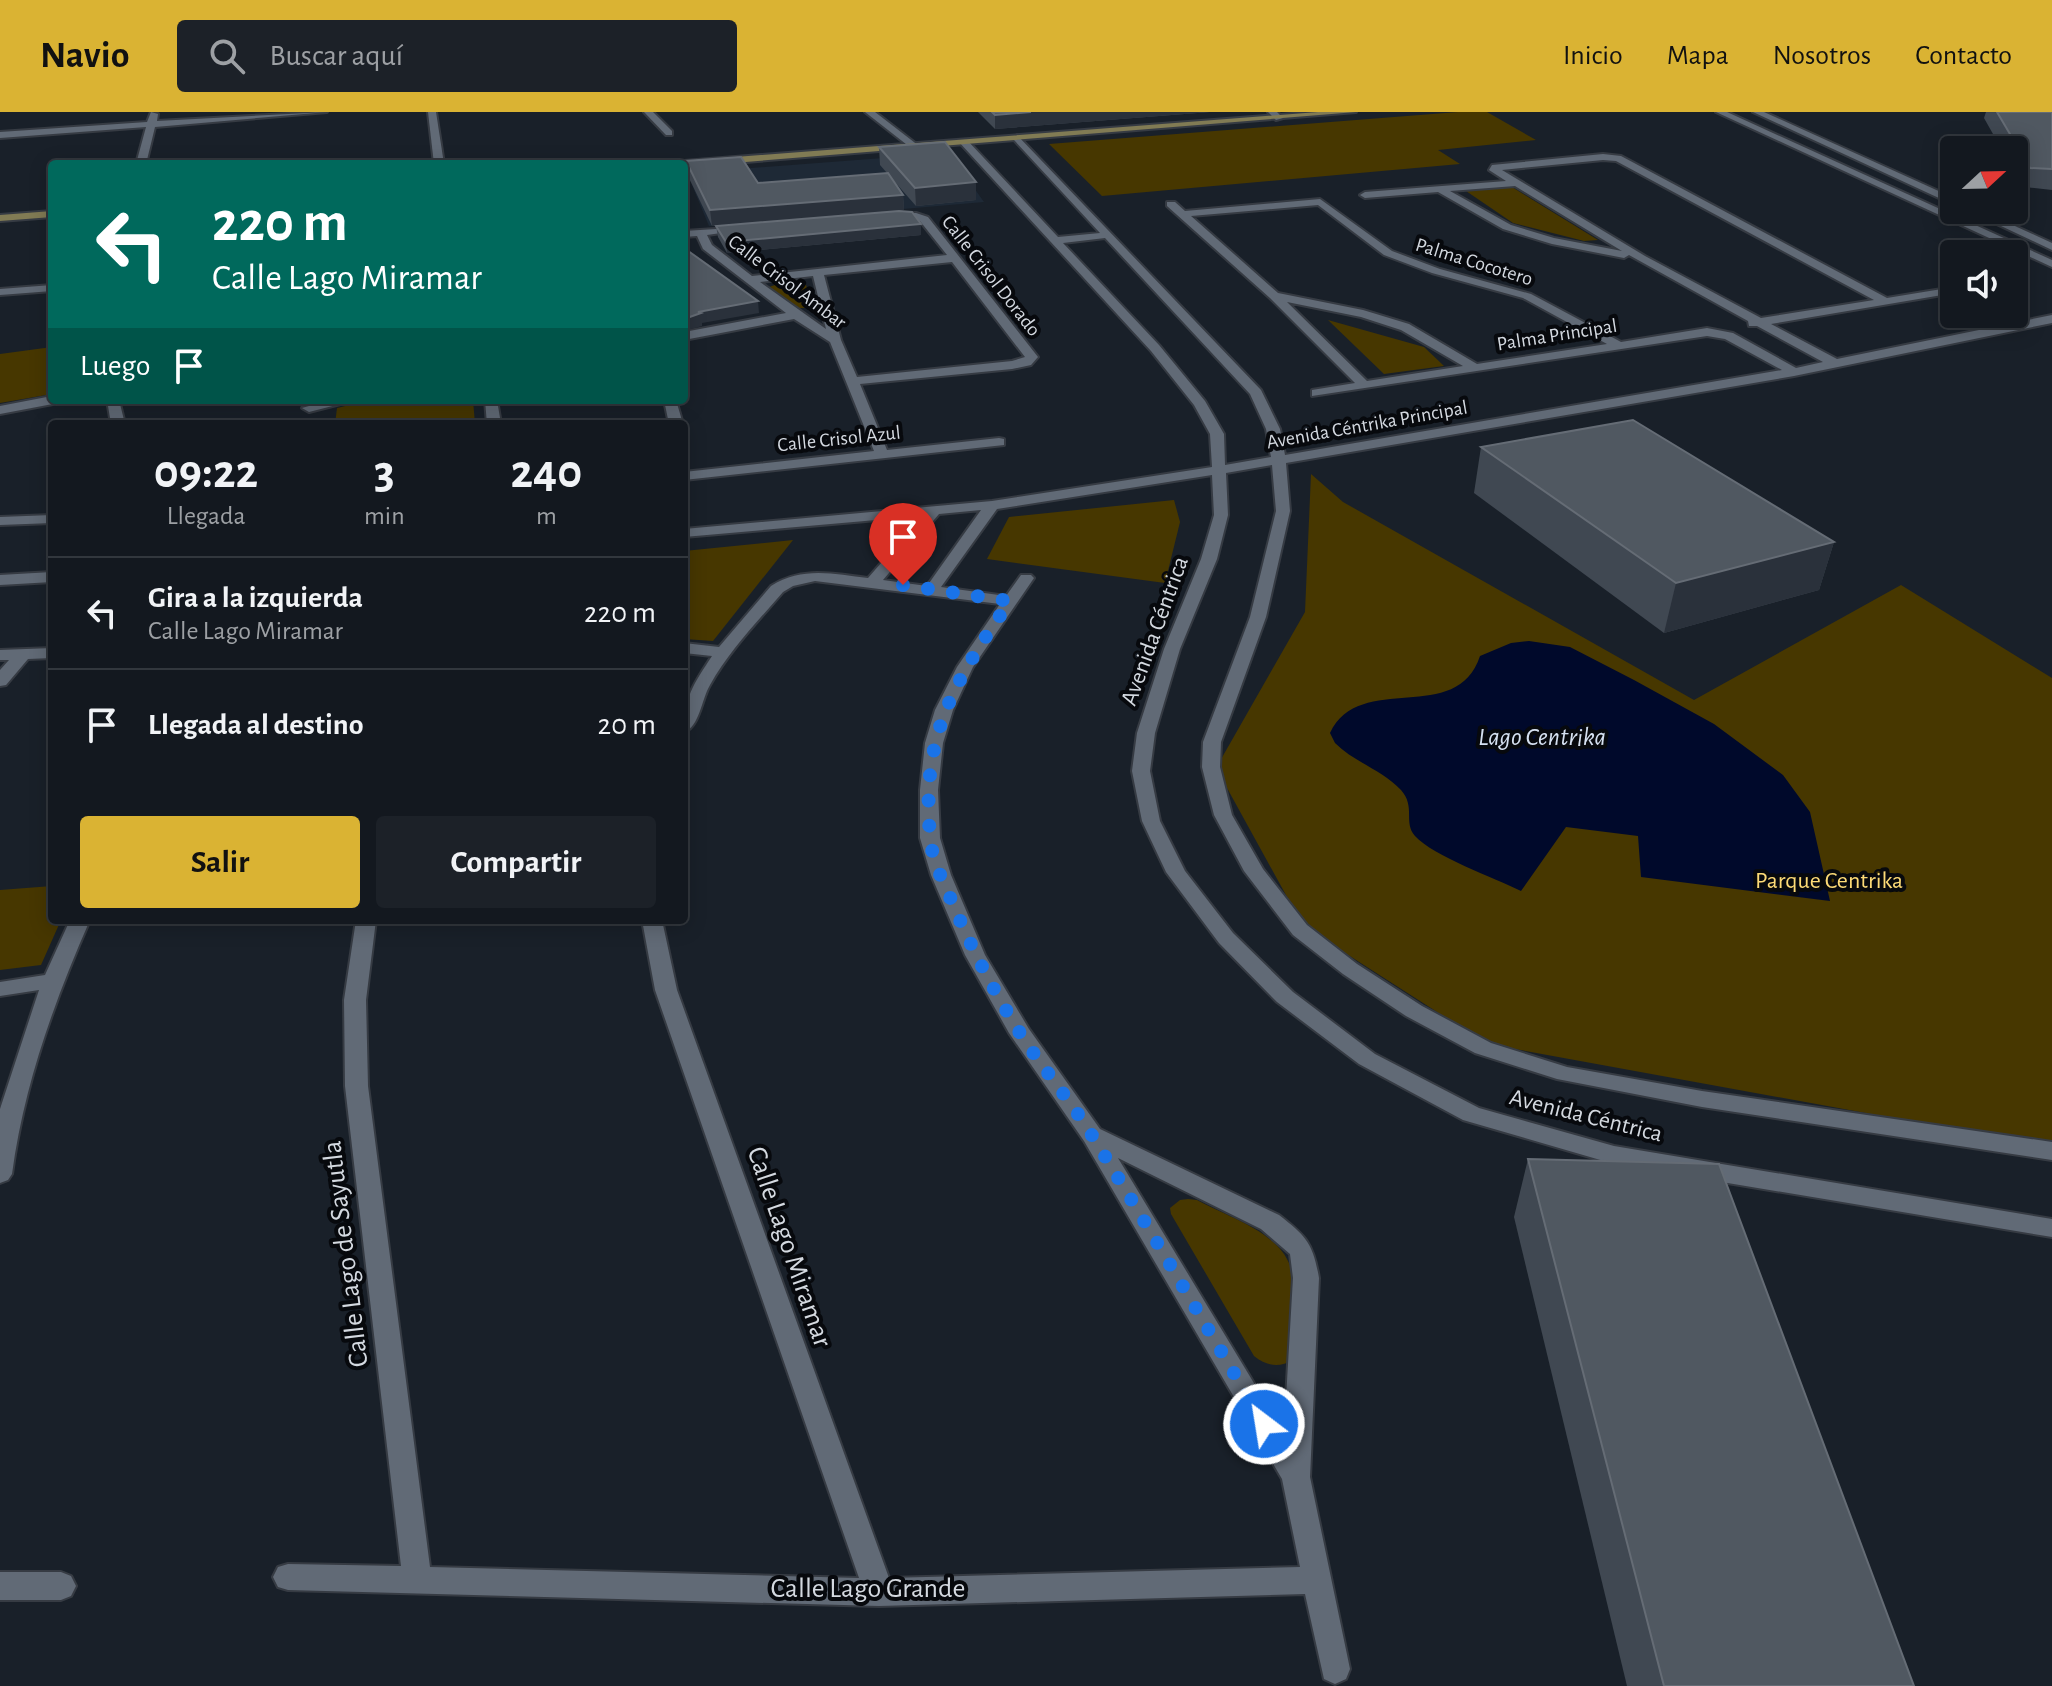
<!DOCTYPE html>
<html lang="es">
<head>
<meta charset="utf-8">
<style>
	:root { --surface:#13181f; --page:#1c2128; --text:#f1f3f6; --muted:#9da0a4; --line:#32373d; --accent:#dab333 }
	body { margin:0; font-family:"Alegreya Sans",sans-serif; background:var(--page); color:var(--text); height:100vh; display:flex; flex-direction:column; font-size:30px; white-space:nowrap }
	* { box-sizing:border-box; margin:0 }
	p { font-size:26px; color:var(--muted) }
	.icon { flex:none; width:44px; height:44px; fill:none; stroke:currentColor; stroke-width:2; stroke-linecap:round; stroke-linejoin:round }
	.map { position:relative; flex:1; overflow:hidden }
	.details { position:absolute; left:48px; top:308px; width:640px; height:504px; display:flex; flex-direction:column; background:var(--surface); border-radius:8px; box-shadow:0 4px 20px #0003,0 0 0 2px var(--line) }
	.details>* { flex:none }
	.guide { position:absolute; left:48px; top:48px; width:640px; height:244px; border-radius:8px; box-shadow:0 4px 20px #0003,0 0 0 2px var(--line); background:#00695c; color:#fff; overflow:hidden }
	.needle { width:52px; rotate:68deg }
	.controls { position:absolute; left:1940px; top:24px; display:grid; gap:16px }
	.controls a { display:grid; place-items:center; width:88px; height:88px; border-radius:8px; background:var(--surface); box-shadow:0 4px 20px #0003,0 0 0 2px var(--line); font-size:40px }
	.pin { position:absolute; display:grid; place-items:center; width:68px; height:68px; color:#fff; margin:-82px -34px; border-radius:50% 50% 50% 0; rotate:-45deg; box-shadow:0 0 8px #0007 }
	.pin .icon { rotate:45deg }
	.me { position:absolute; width:88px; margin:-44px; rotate:329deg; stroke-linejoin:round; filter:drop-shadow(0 0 6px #0008) }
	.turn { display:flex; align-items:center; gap:28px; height:168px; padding:0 32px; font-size:36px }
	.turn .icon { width:104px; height:104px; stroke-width:2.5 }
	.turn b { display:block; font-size:56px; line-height:68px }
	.then { display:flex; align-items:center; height:76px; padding:0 32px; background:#0003; gap:16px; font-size:30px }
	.eta { display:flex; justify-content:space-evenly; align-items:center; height:136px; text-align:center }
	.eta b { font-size:48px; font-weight:600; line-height:56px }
	.action { display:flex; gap:16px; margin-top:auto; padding:16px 32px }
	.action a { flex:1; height:92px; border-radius:8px; background:var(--accent); color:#111; font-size:32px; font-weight:600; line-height:92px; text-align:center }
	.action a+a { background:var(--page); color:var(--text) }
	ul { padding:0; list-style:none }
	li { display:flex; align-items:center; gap:24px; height:112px; padding:0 32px; border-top:2px solid var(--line) }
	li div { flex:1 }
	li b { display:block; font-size:30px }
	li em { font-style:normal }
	header { display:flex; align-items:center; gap:48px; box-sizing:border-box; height:112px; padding:0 40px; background:var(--accent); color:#111 }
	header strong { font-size:38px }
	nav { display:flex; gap:44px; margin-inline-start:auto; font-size:28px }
	.search { width:560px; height:72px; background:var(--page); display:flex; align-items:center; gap:20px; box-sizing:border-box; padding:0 28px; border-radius:8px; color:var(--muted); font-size:30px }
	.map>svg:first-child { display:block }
</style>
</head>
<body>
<header>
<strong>Navio</strong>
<div class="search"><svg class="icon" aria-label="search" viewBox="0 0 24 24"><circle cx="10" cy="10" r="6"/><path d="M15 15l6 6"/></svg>Buscar aquí</div>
<nav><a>Inicio</a><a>Mapa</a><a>Nosotros</a><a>Contacto</a></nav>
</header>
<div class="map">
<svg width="2052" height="1574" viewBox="0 0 2052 1574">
	<rect width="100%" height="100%" fill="#192029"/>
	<!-- built -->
	<path fill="#1e2936" d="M949 41 984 90 709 114 687 61Z"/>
	<!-- green -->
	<g fill="#473700">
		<path d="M1458 0H1487L1536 28 1438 38 1460 52 1102 84 1049 32Z"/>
		<path d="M1512 75 1598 128 1584 129 1513 111 1466 79Z"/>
		<path d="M787 169 806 173 811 188 806 196H794L769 175Z"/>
		<path d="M1328 208 1424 235 1444 254 1384 262Z"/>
		<path d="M52 235V282L0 291V242Z"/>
		<path d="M370 288H473L475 312H335L337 296Z"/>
		<path d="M1311 362 1343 390 1694 588 1901 473 2052 566V1035L1487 932 1303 814 1216 656 1305 500Z"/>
		<path d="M1174 388 1180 410 1165 471 987 447 1009 405Z"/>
		<path d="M793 428 713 529 684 527V439Z"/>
		<path d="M52 774V808H61L41 853 0 858V778Z"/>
		<path d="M1188 1087 1197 1088C1226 1104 1273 1118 1288 1149 1300 1172 1293 1222 1293 1248 1279 1256 1266 1254 1254 1244L1171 1102 1170 1096 1180 1088Z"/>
	</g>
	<!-- water -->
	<path fill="#00092b" d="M1529 529 1570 535 1634 568 1714 612 1783 663 1810 700 1830 789 1641 765 1638 724 1566 715 1521 779C1495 766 1433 744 1415 724 1403 710 1416 695 1401 678 1382 658 1354 650 1335 631L1330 621C1360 558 1457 615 1480 544L1511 531Z"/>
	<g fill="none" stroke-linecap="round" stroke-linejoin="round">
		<!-- minor casing -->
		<g stroke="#363b43" stroke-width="4">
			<g id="minor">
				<path d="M151 0 158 2 157 9 327 0 155 15 146 52H136L146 15 0 26V20L147 10Z"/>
				<path d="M428 0H436L444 52H434Z"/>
				<path d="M644 0H653L672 19V23H666Z"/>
				<path d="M1268 0H1277L1283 6 1276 8Z"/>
				<path d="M1716 0H1727L2052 148V155Z"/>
				<path d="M1753 0H1764L1954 86V93Z"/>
				<path d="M1017 23 1261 278 1280 317 1285 343 1782 258 1725 227 1707 224 1312 284V278L1355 271 1270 186 1167 94V90H1175L1185 99 1320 87 1392 139 1440 157 1531 182 1621 230 1707 216 1733 221 1796 256 1823 250 1757 214H1749L1748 209 1629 143 1624 146 1552 132 1503 117 1438 80 1365 86 1360 83 1365 80 1506 69 1489 58 1492 53 1603 42 1621 44 1887 186 1954 175V181L1771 212 1837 247 2052 203V211L1794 264 1286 351 1290 399 1266 505 1221 630 1220 655 1232 703 1263 757 1307 813 1357 852 1422 894 1491 931 1567 955 1702 979 2052 1030V1048L1702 995 1557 967 1475 941 1406 904 1343 862 1293 823 1244 759 1214 703 1202 655 1203 630 1250 505 1276 399 1272 353 1226 361 1228 403 1217 447 1180 537 1155 621 1150 659 1160 709 1185 759 1233 821 1293 880 1375 942 1479 996 1614 1034 2052 1107V1125L1614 1052 1463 1008 1359 952 1277 890 1219 831 1166 760 1142 709 1132 659 1137 621 1164 537 1201 447 1214 403 1212 363 997 397 941 475 1006 484 1021 463H1031L1034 466 973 555 953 598 943 631 938 678 940 726 951 763 985 843 1029 917 1100 1017 1279 1103C1306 1124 1313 1131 1319 1166L1310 1365 1350 1557 1346 1567 1335 1572 1324 1567 1305 1482 879 1494 288 1478 278 1475 273 1465 278 1455 288 1452 401 1454 345 974 344 888 356 808H376L366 888 368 974 430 1455 859 1466 655 878 642 808H662L677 878 889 1466 1300 1455 1282 1367 1084 1029 1009 921 965 843 931 763 920 726V678L925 631 935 598 957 555 1000 492 815 469 793 474 783 480C757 510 729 539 710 573 702 586 699 616 684 620 684 585 693 573 712 544L684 541V531L719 535 771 474C802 454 834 462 868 466L922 404 684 425V417L992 389 1212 355 1210 322 1194 293 1151 239 959 30 967 28 1058 125 1100 121 1014 28ZM1603 48 1616 49 1874 188 1761 206 1645 144 1502 58ZM1515 74 1622 139 1554 126 1511 113 1450 79ZM1318 93 1384 143 1432 161 1523 186 1607 232 1477 252 1409 212 1363 198 1278 181 1191 104ZM1105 126 1250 282 1266 317 1271 345 1225 353 1224 322 1205 289 1159 233 1063 131ZM1287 190 1361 205 1401 218 1463 254 1367 269ZM981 398 927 474 883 468 939 402ZM1118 1046 1261 1117 1290 1142 1293 1166 1284 1321Z"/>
				<path d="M1967 98H1980L2052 131V138Z"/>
				<path d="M916 101 928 105 1038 245 1031 253 1012 257 860 272 887 338 999 326 1004 327V333L684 368V360L874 339 830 230 794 207 684 228V220L786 201 703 137 697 124 684 125V119L748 115 749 117 707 123 712 133 752 164 947 143 920 109 887 108 882 105 887 102ZM952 150 1025 245 1012 249 857 265 841 228 824 163ZM813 164 826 217 760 170Z"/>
				<path d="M52 173V179L0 183V177Z"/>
				<path d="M52 284V288H59L58 291 0 302V294Z"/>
				<path d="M107 288H119L125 312H111Z"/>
				<path d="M330 288H356L309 300 302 296Z"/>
				<path d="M485 288H497L501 312H487Z"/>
				<path d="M664 288H676L683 312H669Z"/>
				<path d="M52 403V411L0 413V405Z"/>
				<path d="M52 460V470L0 473V463Z"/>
				<path d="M52 536V546L28 547 6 573 0 574V558L9 548H0V538Z"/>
				<path d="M70 808H90C54 890 24 973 12 1062L8 1068 0 1071V997L39 878 0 884V870L45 863Z"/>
				<path d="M0 1460H61L71 1464 76 1474 71 1484 61 1488H0Z"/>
			</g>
		</g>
		<!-- tertiary casing -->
		<g stroke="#363b43" stroke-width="4">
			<path id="tertiary" d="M865 0H875L919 34 911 36Z"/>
		</g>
		<!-- secondary casing -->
		<g stroke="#363b43" stroke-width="4">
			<g id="secondary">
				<path d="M1318 0H1356L684 55V52H679L684 49Z"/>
				<path d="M52 99V105L0 109V103Z"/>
			</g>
		</g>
		<!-- minor -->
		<use href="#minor" fill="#616a76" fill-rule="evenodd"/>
		<!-- tertiary -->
		<use href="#tertiary" fill="#616a76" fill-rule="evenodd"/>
		<!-- secondary -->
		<use href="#secondary" fill="#817b54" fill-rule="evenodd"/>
	</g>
	<!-- wall -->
	<g fill="#404852">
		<path d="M978 0H1210L995 17Z"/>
		<path d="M1986 0H2052V78L2024 75 2014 58V38H2002L1984 6Z"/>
		<path d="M879 35 976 70V88L916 94 894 69 903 83 904 98 712 114 688 64 686 49 758 71 887 61 880 53Z"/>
		<path d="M716 114 921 123 727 141 718 125Z"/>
		<path d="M1481 335 1834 430 1819 478 1664 521 1474 381Z"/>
		<path d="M1528 1047 1914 1574H1627L1514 1105Z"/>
	</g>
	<!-- shaded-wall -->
	<g fill="#2a313b">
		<path d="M1031 0H1210L995 17V3Z"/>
		<path d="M976 70V88L916 94 915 76Z"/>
		<path d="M903 83 904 98 712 114 710 98Z"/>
		<path d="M921 112V123L727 141 726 130Z"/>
		<path d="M758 189 759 201 702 211V214L684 219V207L698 200Z"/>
		<path d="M1834 430 1819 478 1664 521 1676 471Z"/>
	</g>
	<!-- building -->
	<g fill="#505861" stroke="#656c75" stroke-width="2">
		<path d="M992 0H1031L995 3Z"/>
		<path d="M1997 0H2052V57L2030 56Z"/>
		<path d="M945 30 976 70 915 76 879 35Z"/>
		<path d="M741 45 758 71 888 61 903 83 710 98 686 49Z"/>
		<path d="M899 99 912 100 921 112 726 130 716 114Z"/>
		<path d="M684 136 758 189 698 200 701 201 684 207Z"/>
		<path d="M1633 308 1834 430 1676 471 1481 335Z"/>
		<path d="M1528 1047 1719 1052 1914 1574H1664Z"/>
	</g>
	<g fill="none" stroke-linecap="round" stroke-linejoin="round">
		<!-- route -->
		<path stroke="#1a73e8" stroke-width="14" stroke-dasharray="0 25.2" d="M903 473 1010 489C955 569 921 622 930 723 931 747 944 771 953 792 972 837 994 880 1020 921 1043 957 1071 989 1093 1025 1152 1120 1207 1216 1264 1312"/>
	</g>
	<g text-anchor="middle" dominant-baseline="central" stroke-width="8" stroke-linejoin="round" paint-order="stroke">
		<!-- far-street labels -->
		<g font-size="20" fill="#d4d9e0" stroke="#07090d">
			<text transform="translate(1474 150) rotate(17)">Palma Cocotero</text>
			<text transform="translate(991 164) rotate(52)">Calle Crisol Dorado</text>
			<text transform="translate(787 170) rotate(37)">Calle Crisol Ambar</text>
			<text transform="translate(1557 223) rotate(-9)">Palma Principal</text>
			<text transform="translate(1367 313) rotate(-10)">Avenida Céntrika Principal</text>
			<text transform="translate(839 327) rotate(-6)">Calle Crisol Azul</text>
		</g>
		<!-- street labels -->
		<g font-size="24" fill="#d4d9e0" stroke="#07090d">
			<text transform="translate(1155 519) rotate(-70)">Avenida Céntrica</text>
			<text transform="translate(1586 1004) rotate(14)">Avenida Céntrica</text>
		</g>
		<!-- park labels -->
		<g font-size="24" fill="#fddb77" stroke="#07090d">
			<text x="1829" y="769">Parque Centrika</text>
		</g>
		<!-- water labels -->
		<g font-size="26" font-style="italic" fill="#d6e1f1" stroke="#07090d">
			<text x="1542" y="625">Lago Centrika</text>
		</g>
		<!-- near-street labels -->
		<g font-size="28" fill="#d4d9e0" stroke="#07090d">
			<text transform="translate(789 1135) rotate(71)">Calle Lago Miramar</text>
			<text transform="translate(346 1142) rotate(-97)">Calle Lago de Sayutla</text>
			<text x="868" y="1477">Calle Lago Grande</text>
		</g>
	</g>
</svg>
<div class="controls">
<a><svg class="needle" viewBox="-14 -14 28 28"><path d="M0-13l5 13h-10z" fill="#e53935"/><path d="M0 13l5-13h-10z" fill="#9da0a4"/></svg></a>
<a><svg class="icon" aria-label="sound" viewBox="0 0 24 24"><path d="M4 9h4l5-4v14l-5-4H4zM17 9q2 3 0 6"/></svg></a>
</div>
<div class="pin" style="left:903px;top:473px;background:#d93025"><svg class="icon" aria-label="arrive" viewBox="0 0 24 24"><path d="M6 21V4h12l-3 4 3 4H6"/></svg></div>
<svg class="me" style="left:1264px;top:1312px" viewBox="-20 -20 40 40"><circle r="17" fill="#1a73e8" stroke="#fff" stroke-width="3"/><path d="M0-11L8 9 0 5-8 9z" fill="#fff"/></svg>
<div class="guide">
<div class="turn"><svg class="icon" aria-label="left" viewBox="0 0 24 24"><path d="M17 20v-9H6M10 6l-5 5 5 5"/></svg><div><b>220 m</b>Calle Lago Miramar</div></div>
<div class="then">Luego<svg class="icon" aria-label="arrive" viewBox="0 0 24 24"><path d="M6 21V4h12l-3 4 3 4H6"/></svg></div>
</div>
<section class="details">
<div class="eta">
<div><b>09:22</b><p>Llegada</p></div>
<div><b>3</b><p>min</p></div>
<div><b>240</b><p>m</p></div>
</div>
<ul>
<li><svg class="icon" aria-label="left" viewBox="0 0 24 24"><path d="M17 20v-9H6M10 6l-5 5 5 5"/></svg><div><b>Gira a la izquierda</b><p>Calle Lago Miramar</p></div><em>220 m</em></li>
<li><svg class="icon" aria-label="arrive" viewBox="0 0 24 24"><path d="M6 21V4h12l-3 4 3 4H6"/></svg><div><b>Llegada al destino</b></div><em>20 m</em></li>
</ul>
<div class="action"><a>Salir</a><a>Compartir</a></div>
</section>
</div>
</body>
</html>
